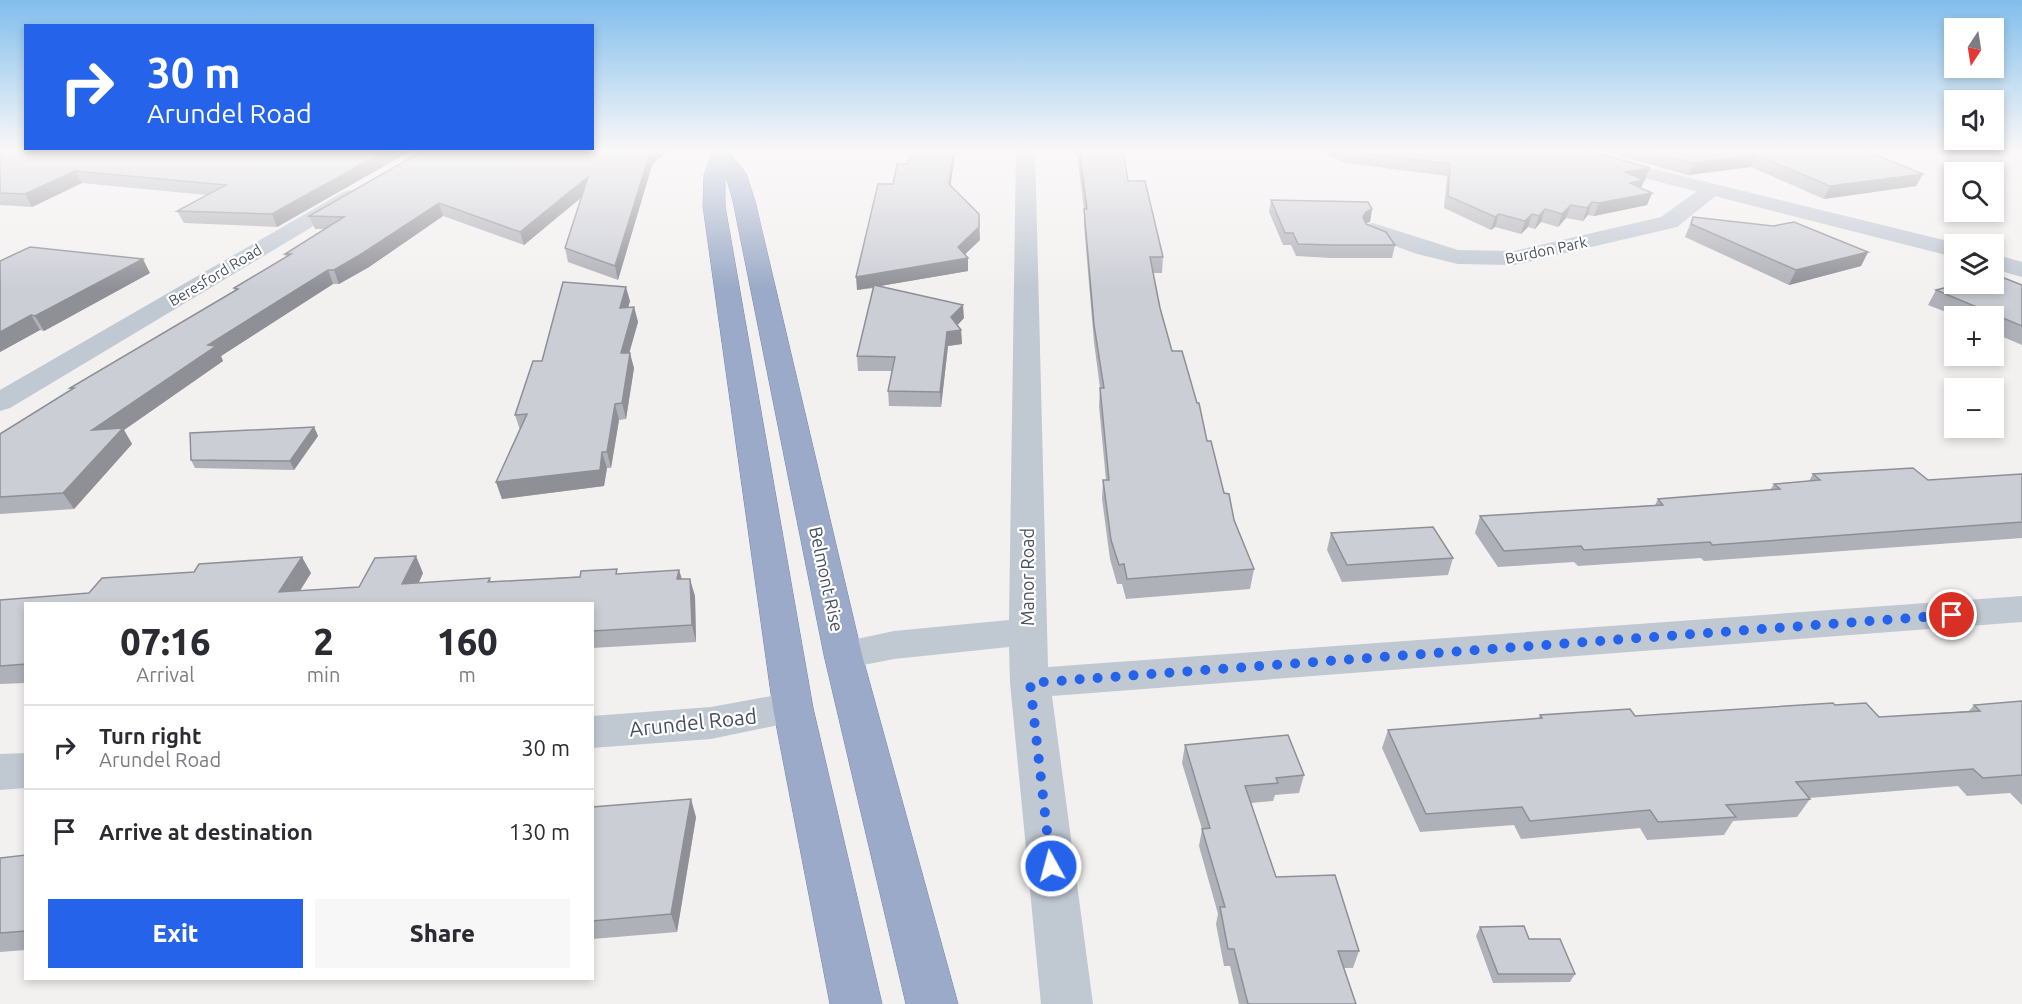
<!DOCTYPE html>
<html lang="en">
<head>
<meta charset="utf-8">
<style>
	:root { --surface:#fff; --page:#f7f7f7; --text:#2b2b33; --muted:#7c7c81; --line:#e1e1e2; --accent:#2563eb }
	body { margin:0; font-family:Ubuntu,sans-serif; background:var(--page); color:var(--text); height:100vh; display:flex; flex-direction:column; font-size:22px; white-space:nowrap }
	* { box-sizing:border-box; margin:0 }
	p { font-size:20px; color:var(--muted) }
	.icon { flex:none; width:33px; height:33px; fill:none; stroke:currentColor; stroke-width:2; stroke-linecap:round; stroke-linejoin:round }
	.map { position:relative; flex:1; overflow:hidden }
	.details { position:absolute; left:24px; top:602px; width:570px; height:378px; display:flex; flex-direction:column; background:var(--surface); border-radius:0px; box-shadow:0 3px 9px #0003 }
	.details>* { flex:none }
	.hud { position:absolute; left:24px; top:24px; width:570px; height:126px; border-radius:0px; box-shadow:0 3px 9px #0003; background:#2563eb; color:#fff; overflow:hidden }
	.needle { width:39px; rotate:192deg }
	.tools { position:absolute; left:1944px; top:18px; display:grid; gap:12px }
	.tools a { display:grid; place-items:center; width:60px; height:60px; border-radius:0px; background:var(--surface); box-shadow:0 3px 9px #0003; font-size:30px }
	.pin { position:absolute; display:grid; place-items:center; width:51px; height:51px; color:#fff; margin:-26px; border:3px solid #fff; border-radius:50%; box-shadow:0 2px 6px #0007 }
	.me { position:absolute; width:66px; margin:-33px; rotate:353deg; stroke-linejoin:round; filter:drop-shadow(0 0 4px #0008) }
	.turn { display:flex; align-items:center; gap:21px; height:126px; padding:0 24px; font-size:27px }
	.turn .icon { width:78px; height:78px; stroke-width:2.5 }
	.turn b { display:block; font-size:42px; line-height:51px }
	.eta { display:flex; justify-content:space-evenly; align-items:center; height:102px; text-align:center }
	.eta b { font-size:36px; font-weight:800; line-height:42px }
	.button { display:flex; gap:12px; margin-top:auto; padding:12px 24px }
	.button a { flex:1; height:69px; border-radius:0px; background:var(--accent); color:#fff; font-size:24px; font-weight:800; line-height:69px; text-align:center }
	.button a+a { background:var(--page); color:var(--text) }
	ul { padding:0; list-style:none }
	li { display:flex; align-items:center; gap:18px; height:84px; padding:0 24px; border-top:2px solid var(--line) }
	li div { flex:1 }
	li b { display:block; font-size:22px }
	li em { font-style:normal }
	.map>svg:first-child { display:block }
</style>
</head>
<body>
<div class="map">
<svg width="2022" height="1004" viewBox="0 0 2022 1004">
	<rect width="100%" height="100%" fill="#f3f0f0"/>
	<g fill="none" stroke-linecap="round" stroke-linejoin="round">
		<!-- trunk casing -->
		<g stroke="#7085ad" stroke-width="1">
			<path id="trunk" d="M711 149H729L731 155 746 173 755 201 862 655 958 1004H906L824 655 733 201 725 173V206L813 708 882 1004H830L773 708 703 206 704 175 711 156Z"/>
		</g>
		<!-- minor -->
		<g fill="#c0c8d2" fill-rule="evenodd">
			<path d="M1016 149H1035L1048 667 2022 596V622L1052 696 1093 1004H1041L1010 683 1009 647 894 659 843 669 829 665 824 655 829 645 894 631 1009 620Z"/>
			<path d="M1711 184 1718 186 1721 190 1718 194 1677 227 1514 265 1458 264 1417 254 1365 235 1362 230 1365 225 1373 223 1458 250 1514 251 1661 217 1704 186Z"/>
			<path d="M350 190 357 192 361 196 357 200 10 408 0 411V390L343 192Z"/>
			<path d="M793 692 807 697 813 708 807 719 711 739 592 748V716L711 707Z"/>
			<path d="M26 753V788L0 790V754Z"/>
		</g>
		<!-- tertiary -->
		<g fill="#c0c8d2" fill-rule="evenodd">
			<path d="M1559 149H1587L1654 169 1960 244H1954V257L1640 177 1561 153Z"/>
			<path d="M1994 254 2022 262V277L1994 269Z"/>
		</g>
		<!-- trunk -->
		<use href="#trunk" fill="#9aaac8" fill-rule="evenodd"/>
	</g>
	<!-- wall -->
	<g fill="#afb1b8">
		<path d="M0 149H414L277 227 184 223 177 211 207 195 82 183 32 207 0 205Z"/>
		<path d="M1074 149H1123L1128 181 1163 257 1162 273H1153L1160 308 1172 351 1207 441 1224 493 1254 569 1250 589 1126 599 1122 584H1117L1110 559 1102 499 1103 480H1106L1099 406 1100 388 1094 342 1084 225V209L1077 153H1074Z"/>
		<path d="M1313 149H1582L1645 181H1644L1641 188 1647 205 1594 216 1588 215 1583 221 1566 218 1558 227 1541 222 1535 229 1528 227 1521 234 1495 227 1491 230 1444 208 1447 176 1346 163Z"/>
		<path d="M1594 149H1860L1923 174 1916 186 1824 199 1751 167 1688 175Z"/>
		<path d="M652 165 618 280 568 262 565 248 581 198 524 245 443 216 369 267 339 284H333L221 356 223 361 124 430 132 444 74 509 0 514V434L71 390 70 388 235 291 234 288 286 257 285 254 325 229H315L309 216Z"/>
		<path d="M951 186 980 240 965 254 968 271 879 286 964 318 957 325 961 330 962 344 948 346 941 407 889 406 888 391 892 371H858L857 356 874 288 857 290Z"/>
		<path d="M1271 200 1372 209 1370 222 1365 223 1395 245 1392 258H1331L1296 256 1291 245H1283L1269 212Z"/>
		<path d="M1693 217 1868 252 1861 266 1789 285 1685 237Z"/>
		<path d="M0 261 150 273 44 331 40 330 0 352Z"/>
		<path d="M2022 285V345L1994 333V316H1956L1928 305 1936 290Z"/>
		<path d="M630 301 628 308 634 307 638 322 629 353 634 368 626 419 619 420 611 468H607L604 486 502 499 496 482 520 430 515 415 542 361Z"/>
		<path d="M314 427 318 436 294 470 195 468 191 460Z"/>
		<path d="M1813 474 1928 480 2022 474V538L1704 561 1701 558 1578 566 1574 562 1498 567 1475 533 1480 516 1655 505 1658 499 1770 490 1774 484 1809 481Z"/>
		<path d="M1331 533 1453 558 1448 575 1342 582 1327 550Z"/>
		<path d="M679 570 682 579 695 596 696 642 592 648V603H26V683L0 684V600L89 593 311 573 300 591 359 587 423 573 419 583 490 578 491 582Z"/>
		<path d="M2022 701V805L2010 793 1967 796 1958 786 1809 798 1810 799 1797 817 1733 821 1724 835 1647 840 1640 828 1521 839 1514 825 1420 832 1382 748 1388 730 1539 718 1540 715 1635 716 1835 705 1879 717 1969 711 1974 705Z"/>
		<path d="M1185 745 1304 775 1299 793 1275 795 1273 801 1251 803 1276 877 1359 951 1353 968H1344L1356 1004H1239L1230 966H1224L1216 924 1218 914 1199 846 1202 829 1182 763Z"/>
		<path d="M592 807 696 817 677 932 592 939Z"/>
		<path d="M26 855V950L0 952V858Z"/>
		<path d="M1480 927 1529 939 1575 974 1570 982 1493 983 1476 936Z"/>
	</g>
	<!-- shaded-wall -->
	<g fill="#8f9096">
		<path d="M389 149H414L277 227 272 214Z"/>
		<path d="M655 149H671L652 165 618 280 615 266 650 153Z"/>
		<path d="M954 149H956L949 196V184Z"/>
		<path d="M1756 155 1751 167 1688 175 1693 163Z"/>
		<path d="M1650 168 1639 192 1620 184 1625 172Z"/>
		<path d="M75 171 82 183 32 207 25 194Z"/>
		<path d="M1923 174 1916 186 1824 199 1830 186Z"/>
		<path d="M588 177 591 189 524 245 520 232Z"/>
		<path d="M1652 193 1647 205 1594 216 1599 203Z"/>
		<path d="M1592 202 1588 215 1583 221 1587 208Z"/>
		<path d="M439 203 443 216 369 267 339 284 334 270Z"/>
		<path d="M1571 205 1566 218 1558 227 1562 214Z"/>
		<path d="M1372 209 1370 222 1363 224V217L1366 212Z"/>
		<path d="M1545 209 1541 222 1535 229 1539 216Z"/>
		<path d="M979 214 980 240 960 259 968 258V271L857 290 856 277 958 247Z"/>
		<path d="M1499 214 1495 227 1491 230 1495 217Z"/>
		<path d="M1532 214 1528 227 1521 234 1525 221Z"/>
		<path d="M1868 252 1861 266 1789 285 1796 270Z"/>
		<path d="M143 259 150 273 44 331 35 316Z"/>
		<path d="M328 270 333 284 221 356 223 361 124 430 132 444 74 509 63 493 92 430 208 345Z"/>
		<path d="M626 287 630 301 624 323 620 308Z"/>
		<path d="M963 305 964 318 952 331 951 317Z"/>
		<path d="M634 307 638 322 625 368 621 353Z"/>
		<path d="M31 315 40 330 0 352V332Z"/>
		<path d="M961 330 962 344 948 346 941 407 940 392 947 332Z"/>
		<path d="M630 353 634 368 626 419 622 403Z"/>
		<path d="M615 404 619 420 611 468 607 452Z"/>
		<path d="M314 427 318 436 294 470 290 461Z"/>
		<path d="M602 452 607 468 604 486 502 499 496 482Z"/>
		<path d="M416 556 423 573 410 601 402 584Z"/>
		<path d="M302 557 311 573 292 603 279 592Z"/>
		<path d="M679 570 684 587 677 579Z"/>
		<path d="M690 579 695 596 696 642 692 625Z"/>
		<path d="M691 799 696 817 677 932 671 914Z"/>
	</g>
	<!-- building -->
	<g fill="#ccced6" stroke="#8f9096" stroke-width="1.5">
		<path d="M0 149H389L272 214 177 211 226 185 75 171 25 194 0 193Z"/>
		<path d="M426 149H655L650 153 615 266 565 248 588 177 520 232 439 203 363 253 334 270H328L208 345 216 346 92 430 123 428 63 493 0 497V434L74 388H70L238 289 234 288 291 254H285L344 217 309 216Z"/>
		<path d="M912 149H954L949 184 979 214V227L958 247 968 258 856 277 878 184H893L897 164H908Z"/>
		<path d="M1079 149H1123L1128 181H1145L1163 257H1150L1160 308 1172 351H1182L1197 403H1199L1207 441H1211L1224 493 1229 494 1234 520 1254 569 1127 579 1124 564 1119 565 1111 540 1103 480H1109L1100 388H1104L1094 325 1084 209H1087Z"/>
		<path d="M1342 149H1582L1650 168 1625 172 1644 180 1630 183 1652 193 1599 203 1592 202 1587 208 1571 205 1562 214 1545 209 1539 216 1532 214 1525 221 1499 214 1495 217 1448 196 1450 164 1348 151Z"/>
		<path d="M1641 149H1860L1923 174 1830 186 1756 155 1693 163Z"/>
		<path d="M1271 200 1368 202 1372 209 1366 212 1363 217 1366 224 1386 232 1395 245H1333L1298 244 1293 233H1285Z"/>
		<path d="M1693 217 1773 226 1794 222 1868 252 1796 270 1691 224Z"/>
		<path d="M30 247 143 259 35 316 31 315 0 332V261Z"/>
		<path d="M1994 274 2022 285V326L1936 290 1960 284H1994Z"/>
		<path d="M563 282 626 287 620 308 634 307 621 353H630L622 403 615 404 607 452H602L600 470 496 482 527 414 515 415 533 361H542Z"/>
		<path d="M874 285 963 305 951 317 961 330 947 332 940 392 888 391 895 357 857 356Z"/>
		<path d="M314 427 290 461 191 460 190 433Z"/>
		<path d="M1913 468 1928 480 2022 474V522L1712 545 1710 542 1584 550 1581 546 1504 551 1480 516 1663 505 1658 499 1780 489 1774 484 1820 480 1813 474Z"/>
		<path d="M1433 527 1453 558 1347 565 1331 533Z"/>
		<path d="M416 556 402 584 490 578 488 582 580 577 581 571 617 569 616 574 679 570 677 579H690L692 625 592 631V603H26V664L0 666V600L89 593 102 578 194 572 199 564 302 557 279 592 359 587 375 558Z"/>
		<path d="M2022 701V775L1983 778 1973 769 1796 782 1810 799 1726 805 1736 817 1658 822 1650 810 1530 821 1522 807 1426 814 1388 730 1542 718 1540 715 1630 709 1635 716 1833 703 1835 705 1866 703 1879 717 1980 711 1974 705Z"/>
		<path d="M1288 735 1304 775 1276 778 1278 783 1245 786 1276 877 1335 875 1359 951H1338L1356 1004H1248L1234 949H1228L1220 907H1225L1202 829 1210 828 1185 745Z"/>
		<path d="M691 799 671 914 592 921V807Z"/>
		<path d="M26 855V931L0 933V858Z"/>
		<path d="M1524 926 1529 939H1560L1575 974H1498L1480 927Z"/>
	</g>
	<!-- sky -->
	<linearGradient id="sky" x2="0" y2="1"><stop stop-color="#81beec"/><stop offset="0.52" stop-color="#faf8f8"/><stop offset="1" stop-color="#faf8f8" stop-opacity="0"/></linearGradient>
	<rect width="2022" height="289" fill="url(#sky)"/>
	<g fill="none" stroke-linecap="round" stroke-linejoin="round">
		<!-- route -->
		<path stroke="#2563eb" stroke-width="10" stroke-dasharray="0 18" d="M1051 866 1030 683 1952 615"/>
	</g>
	<g text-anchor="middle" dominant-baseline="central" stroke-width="4.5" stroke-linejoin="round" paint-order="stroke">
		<!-- far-street labels -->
		<g font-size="15" fill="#47505f" stroke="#fff">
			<text transform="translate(1546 250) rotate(-12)">Burdon Park</text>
			<text transform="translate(215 275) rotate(-31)">Beresford Road</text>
		</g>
		<!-- street labels -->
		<g font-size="18" fill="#47505f" stroke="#fff">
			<text transform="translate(1027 577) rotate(-90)">Manor Road</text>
			<text transform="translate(827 579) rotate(78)">Belmont Rise</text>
		</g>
		<!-- near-street labels -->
		<g font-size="21" fill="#47505f" stroke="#fff">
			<text transform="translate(693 722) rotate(-6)">Arundel Road</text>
		</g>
	</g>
</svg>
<div class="tools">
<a><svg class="needle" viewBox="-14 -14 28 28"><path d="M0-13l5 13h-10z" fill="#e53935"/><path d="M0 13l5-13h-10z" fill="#7c7c81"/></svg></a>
<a><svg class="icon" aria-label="sound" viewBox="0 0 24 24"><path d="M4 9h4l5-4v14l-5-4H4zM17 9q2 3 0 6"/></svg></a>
<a><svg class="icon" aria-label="search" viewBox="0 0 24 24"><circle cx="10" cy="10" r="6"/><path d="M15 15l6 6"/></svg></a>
<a><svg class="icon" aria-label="layers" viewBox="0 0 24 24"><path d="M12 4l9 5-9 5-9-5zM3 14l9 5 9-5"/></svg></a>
<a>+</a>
<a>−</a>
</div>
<div class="pin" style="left:1952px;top:615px;background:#d93025"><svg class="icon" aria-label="arrive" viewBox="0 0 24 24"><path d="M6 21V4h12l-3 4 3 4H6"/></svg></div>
<svg class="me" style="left:1051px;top:866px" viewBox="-20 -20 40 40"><circle r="17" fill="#2563eb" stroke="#fff" stroke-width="3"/><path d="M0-11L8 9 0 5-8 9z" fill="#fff"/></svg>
<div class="hud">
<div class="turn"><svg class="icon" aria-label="right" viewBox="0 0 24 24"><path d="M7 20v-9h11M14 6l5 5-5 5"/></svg><div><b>30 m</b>Arundel Road</div></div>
</div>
<section class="details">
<div class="eta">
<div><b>07:16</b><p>Arrival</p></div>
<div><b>2</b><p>min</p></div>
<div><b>160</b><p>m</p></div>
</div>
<ul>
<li><svg class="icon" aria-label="right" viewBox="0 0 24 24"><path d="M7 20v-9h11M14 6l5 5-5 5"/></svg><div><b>Turn right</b><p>Arundel Road</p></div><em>30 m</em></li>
<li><svg class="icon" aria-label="arrive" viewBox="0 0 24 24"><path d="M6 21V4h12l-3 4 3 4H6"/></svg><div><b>Arrive at destination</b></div><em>130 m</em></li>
</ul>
<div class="button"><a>Exit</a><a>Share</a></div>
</section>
</div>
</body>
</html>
